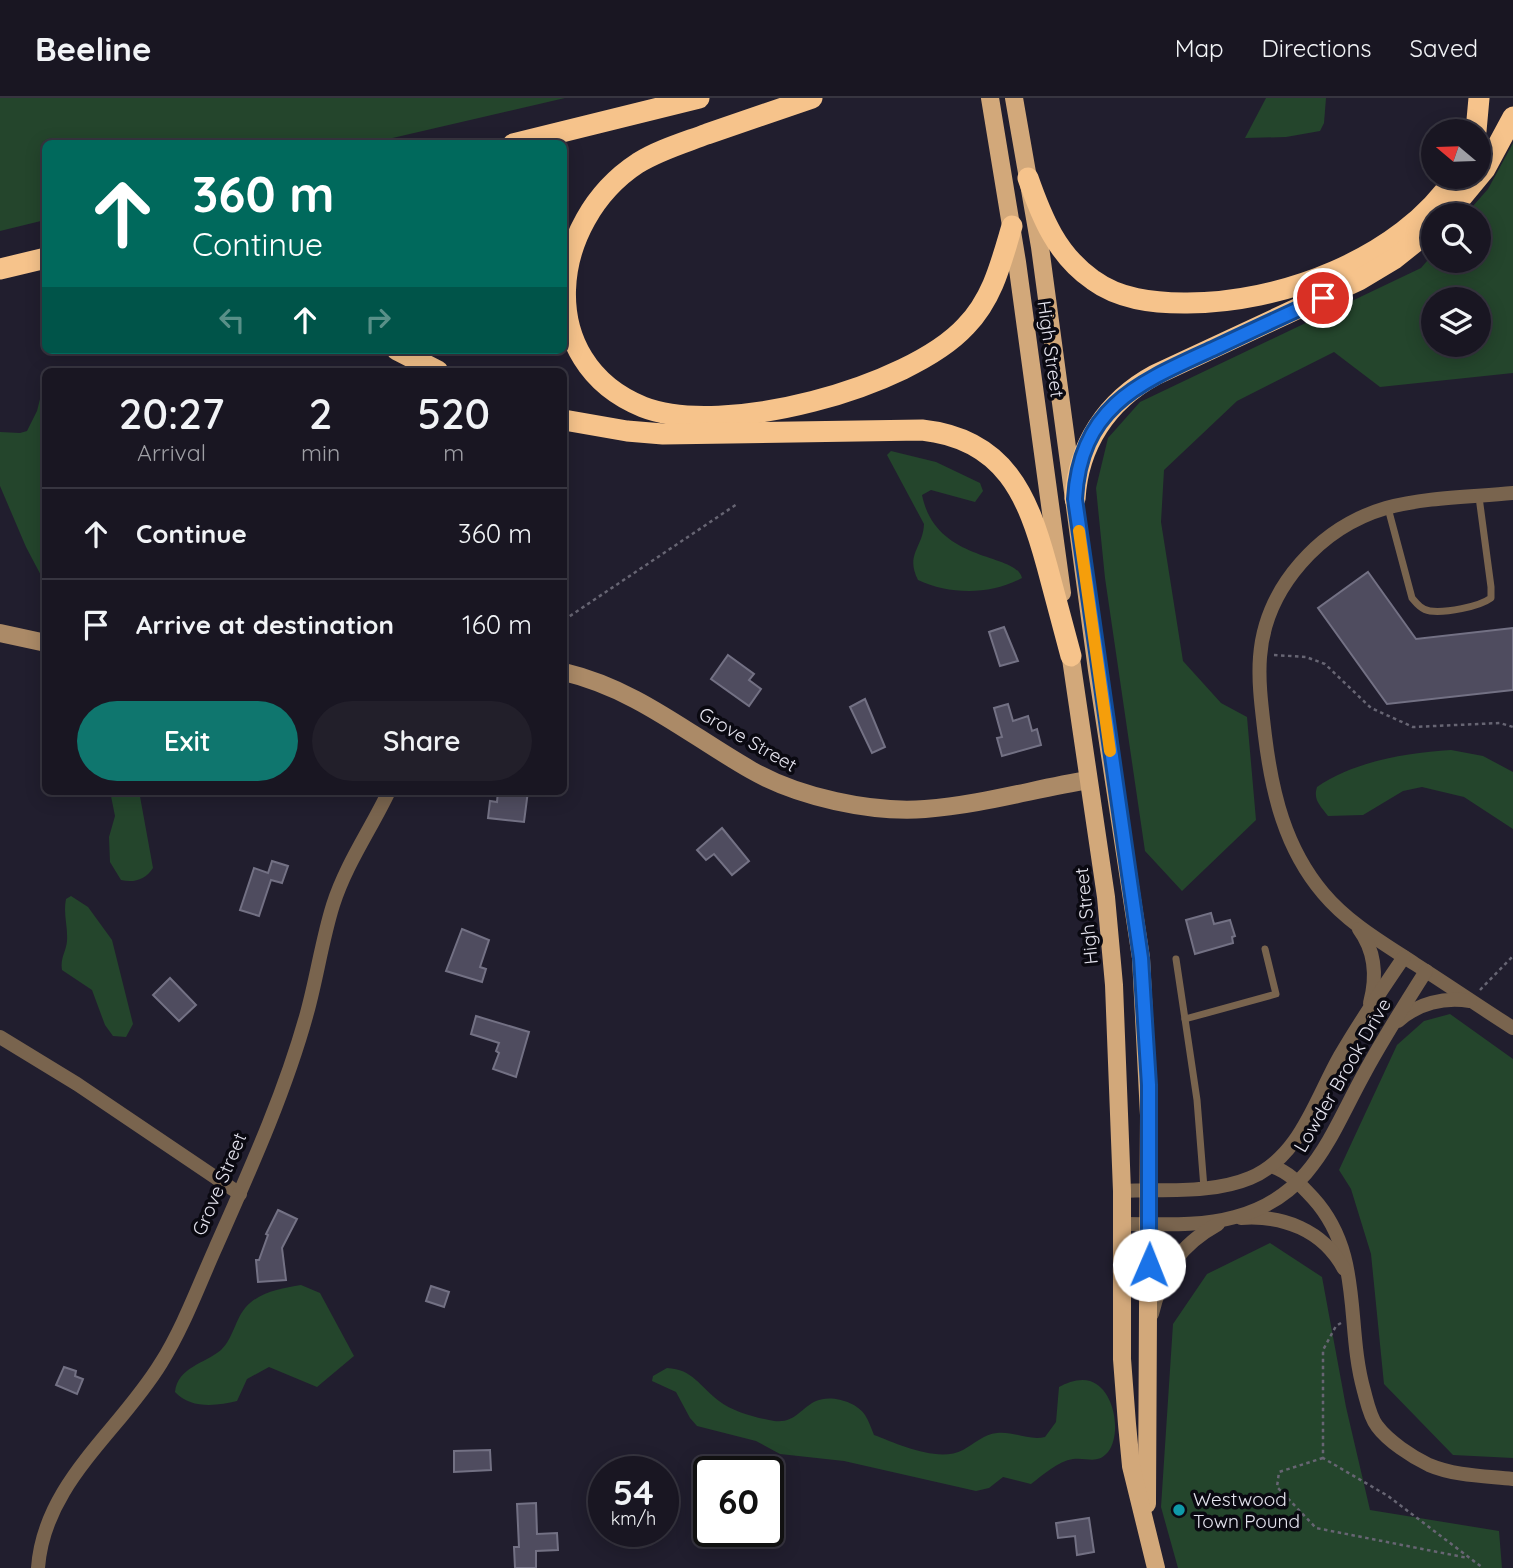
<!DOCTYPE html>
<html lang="en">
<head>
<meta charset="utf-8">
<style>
	:root { --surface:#191622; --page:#221f2a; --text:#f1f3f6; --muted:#9f9fa5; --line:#373540; --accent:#0f766e }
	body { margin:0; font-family:Quicksand,sans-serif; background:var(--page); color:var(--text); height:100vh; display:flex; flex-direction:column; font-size:26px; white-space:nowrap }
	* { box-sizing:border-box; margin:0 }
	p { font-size:23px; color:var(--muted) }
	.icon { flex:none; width:38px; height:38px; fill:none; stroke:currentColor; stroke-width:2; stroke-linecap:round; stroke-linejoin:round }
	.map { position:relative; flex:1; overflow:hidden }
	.details { position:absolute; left:42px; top:270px; width:525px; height:427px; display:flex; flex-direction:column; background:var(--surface); border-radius:10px; box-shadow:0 4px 18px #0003,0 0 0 2px var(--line) }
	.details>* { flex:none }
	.guide { position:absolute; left:42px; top:42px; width:525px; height:214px; border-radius:10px; box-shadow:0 4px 18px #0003,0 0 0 2px var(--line); background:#00695c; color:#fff; overflow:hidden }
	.needle { width:46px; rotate:289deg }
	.tools { position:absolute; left:1421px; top:21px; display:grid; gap:14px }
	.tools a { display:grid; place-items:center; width:70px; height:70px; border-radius:50%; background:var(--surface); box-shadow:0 4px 18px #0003,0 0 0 2px var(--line); font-size:35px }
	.speed { position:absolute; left:588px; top:1358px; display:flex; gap:14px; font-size:35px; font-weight:700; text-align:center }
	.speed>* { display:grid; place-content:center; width:91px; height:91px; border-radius:50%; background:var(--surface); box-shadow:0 4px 18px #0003,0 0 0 2px var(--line); line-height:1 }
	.speed small { font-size:18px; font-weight:400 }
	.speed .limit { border:4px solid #111; border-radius:10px; background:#fff; color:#111 }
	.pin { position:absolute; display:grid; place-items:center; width:60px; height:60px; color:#fff; margin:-30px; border:4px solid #fff; border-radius:50%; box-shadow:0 2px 7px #0007 }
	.me { position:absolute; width:77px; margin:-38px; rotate:1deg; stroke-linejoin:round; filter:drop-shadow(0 0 5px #0008) }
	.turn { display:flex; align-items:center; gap:24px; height:147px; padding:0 35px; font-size:32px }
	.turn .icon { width:91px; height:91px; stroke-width:2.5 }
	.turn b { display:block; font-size:49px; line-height:60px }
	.lanes { display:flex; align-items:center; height:66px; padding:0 35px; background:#0003; justify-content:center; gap:35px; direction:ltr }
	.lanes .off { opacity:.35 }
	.eta { display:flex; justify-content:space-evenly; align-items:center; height:119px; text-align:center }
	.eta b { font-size:42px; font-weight:600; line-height:49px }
	.button { display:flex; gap:14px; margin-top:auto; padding:14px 35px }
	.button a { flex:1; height:80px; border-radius:42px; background:var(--accent); color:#fff; font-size:28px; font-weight:600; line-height:80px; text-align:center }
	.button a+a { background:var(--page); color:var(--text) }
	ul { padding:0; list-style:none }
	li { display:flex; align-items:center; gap:21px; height:91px; padding:0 35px; border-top:2px solid var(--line) }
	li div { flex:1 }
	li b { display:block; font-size:26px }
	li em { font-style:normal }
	header { display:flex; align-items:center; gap:42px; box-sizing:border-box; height:98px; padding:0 35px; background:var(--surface); border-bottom:2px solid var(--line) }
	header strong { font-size:33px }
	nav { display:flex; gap:38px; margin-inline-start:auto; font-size:24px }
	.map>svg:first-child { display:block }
</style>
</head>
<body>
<header>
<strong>Beeline</strong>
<nav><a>Map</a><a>Directions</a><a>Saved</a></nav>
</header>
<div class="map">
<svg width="1513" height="1470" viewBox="0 0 1513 1470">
	<rect width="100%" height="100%" fill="#211e2e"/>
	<!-- green -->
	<g fill="#24452c" fill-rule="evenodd">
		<path d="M0 0H565L371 45 46 46 45 122 0 133Z"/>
		<path d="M1266 0H1326L1324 25 1320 33 1286 39 1245 40Z"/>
		<path d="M1513 45V275L1380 289 1334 254 1237 303 1164 372 1161 424 1183 563 1221 605 1247 619 1256 722 1182 793 1145 753 1105 480 1096 390 1108 340 1140 304 1421 170 1433 156V163H1479V117H1465L1488 91ZM1433 201H1479V247H1433Z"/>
		<path d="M45 281V485L26 449 0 388V334L20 335 27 333 37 313Z"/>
		<path d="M891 353 936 364 980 385 983 393 975 404 931 392 922 397C936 466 1016 454 1022 480 991 497 950 497 918 482 905 456 923 450 924 426L887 357Z"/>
		<path d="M1451 652 1483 658 1513 674V731L1464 699 1422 689 1403 693 1363 717 1328 718C1320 707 1313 702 1317 689 1355 663 1406 655 1451 652Z"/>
		<path d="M110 693H139L153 770C145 782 134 785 121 782L110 764 109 739 115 718Z"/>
		<path d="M71 798 88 809 112 842 133 926 126 939 113 938 105 927 92 892 62 872C60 860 66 854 67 843 68 828 63 816 66 801Z"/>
		<path d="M1450 916 1513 961V1360L1453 1357 1384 1286 1371 1156 1351 1091 1339 1072 1397 947 1424 923Z"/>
		<path d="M1270 1145 1322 1179 1346 1309 1370 1412 1499 1433 1502 1470H1178L1161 1409 1173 1226 1207 1176Z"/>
		<path d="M301 1187 320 1195 354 1258 317 1289 269 1269 247 1281 237 1303C217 1308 190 1311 175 1294 178 1269 204 1266 221 1252 234 1240 236 1216 250 1205 264 1193 283 1190 301 1187Z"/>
		<path d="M667 1270C693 1271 700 1289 719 1303 732 1313 753 1319 769 1322 794 1328 799 1311 816 1303 831 1296 857 1304 865 1317 869 1323 871 1330 874 1337 898 1346 938 1365 963 1352 974 1346 984 1336 997 1335 1014 1333 1029 1343 1045 1339L1056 1324 1059 1289C1068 1284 1080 1280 1090 1283 1115 1291 1122 1336 1108 1354 1097 1367 1087 1359 1073 1361 1058 1363 1043 1377 1031 1386L1003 1379 989 1390 976 1393 844 1363 780 1356 756 1343 697 1328 690 1320 676 1294 652 1283 653 1278Z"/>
	</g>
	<!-- building -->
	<g fill="#4f4c5f" stroke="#737184" stroke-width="2">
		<path d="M1368 474 1416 541 1513 530V592L1387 606 1318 510Z"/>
		<path d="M1004 529 1018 563 1000 568 989 534Z"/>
		<path d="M728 557 754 576 749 582 761 591 749 608 711 581Z"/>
		<path d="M865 601 885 649 872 655 850 609Z"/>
		<path d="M1008 606 1013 623 1028 618 1032 633 1037 631 1041 647 1002 658 997 640 1002 639 994 610Z"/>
		<path d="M498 693H528L524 724 488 720 490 703 497 704Z"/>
		<path d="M722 730 749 763 732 777 714 756 706 762 697 752Z"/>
		<path d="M272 763 288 768 282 785 271 782 259 818 240 812 254 770 268 775Z"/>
		<path d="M1211 815 1214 826 1230 822 1235 838 1232 839 1233 845 1195 856 1186 822Z"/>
		<path d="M462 831 489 842 480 869 486 871 482 884 446 873Z"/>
		<path d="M170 880 196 907 179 923 153 897Z"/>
		<path d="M476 918 529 934 516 979 493 971 499 955 496 953 499 945 471 936Z"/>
		<path d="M278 1112 297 1121 282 1150 286 1182 258 1184 256 1162H259L268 1137 266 1136Z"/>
		<path d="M431 1188 449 1194 444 1209 426 1203Z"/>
		<path d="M64 1269 76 1273 75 1278 83 1281 77 1296 56 1287Z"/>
		<path d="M490 1352 491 1372 454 1374V1353Z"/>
		<path d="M536 1405 537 1436 557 1435 558 1452 536 1453V1470H515L514 1449H519L517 1406Z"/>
		<path d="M1089 1420 1094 1454 1077 1457 1075 1438 1058 1440 1056 1425Z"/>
	</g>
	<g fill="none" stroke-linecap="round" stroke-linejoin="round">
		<!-- path -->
		<g stroke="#676573" stroke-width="2.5" stroke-dasharray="3.5 3.5" stroke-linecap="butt">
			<path d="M564 522 737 406"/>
			<path d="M1274 557 1306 559 1325 566 1371 610 1413 629 1500 625 1513 629"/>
			<path d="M1480 892 1513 858"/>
			<path d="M1341 1225 1336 1228 1323 1252V1360L1388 1398 1483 1470"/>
			<path d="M1323 1360 1279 1374 1277 1389 1316 1430 1468 1460"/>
		</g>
		<!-- lane -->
		<g stroke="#79644e" stroke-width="7">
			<path d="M1388 410 1412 500C1417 506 1422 512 1430 513 1445 515 1479 509 1491 500V489L1479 399"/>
			<path d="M1176 861 1185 921"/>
			<path d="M1204 1090 1197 1002 1185 921 1276 896 1265 851"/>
		</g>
		<!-- street -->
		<g stroke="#79644e" stroke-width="14">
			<path d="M1513 395C1472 399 1426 399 1386 410 1321 429 1265 489 1260 559 1258 585 1262 612 1265 638 1272 695 1285 750 1323 795 1348 825 1383 845 1415 866 1448 887 1480 909 1513 930"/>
			<path d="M1359 831C1376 854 1377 879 1370 905"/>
			<path d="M1398 923C1418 905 1444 899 1470 903"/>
			<path d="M0 939 77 986 240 1096"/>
			<path d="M1271 1068C1289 1074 1301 1087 1313 1100 1364 1156 1345 1226 1364 1293 1367 1304 1370 1319 1377 1328 1388 1343 1412 1359 1429 1367 1455 1378 1485 1378 1513 1381"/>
			<path d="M1122 1093C1163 1091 1212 1096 1250 1080 1300 1059 1315 1002 1340 958 1360 924 1382 891 1404 859"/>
			<path d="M1241 1120C1283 1117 1323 1132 1344 1171"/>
			<path d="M1123 1126C1160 1126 1199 1129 1235 1119 1313 1098 1330 1037 1365 974 1384 939 1405 906 1426 873"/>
			<path d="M1152 1216C1162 1174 1180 1147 1218 1126"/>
			<path d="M38 1470C44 1385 119 1334 161 1265 183 1230 198 1189 215 1151 249 1074 285 995 307 915 317 879 322 842 333 807 346 766 371 731 389 693"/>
		</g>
		<!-- secondary -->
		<g stroke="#ab8a67" stroke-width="18">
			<path d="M0 535 46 545"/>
			<path d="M564 574C636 591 688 636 751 672 798 699 871 715 925 711 980 707 1034 691 1088 682"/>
		</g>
		<!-- primary -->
		<g stroke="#d2a87a" stroke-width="18">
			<path d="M990 0 1017 164 1062 495"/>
			<path d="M1014 0 1040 149 1097 572 1141 860 1149 1017 1147 1406"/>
			<path d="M1069 547 1106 799 1114 887 1122 1093V1261L1127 1326 1131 1368 1156 1470"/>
		</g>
		<!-- highway -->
		<g stroke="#f6c38b" stroke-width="21">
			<path d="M812 0C777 12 742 24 707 36 683 45 659 52 638 65 549 123 532 264 643 309 722 340 909 290 966 228 993 200 1001 165 1012 128"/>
			<path d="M1476 33 1479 0"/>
			<path d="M513 46 699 0"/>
			<path d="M1028 80C1042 120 1057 157 1093 182 1119 201 1152 205 1184 205 1279 206 1401 161 1455 79"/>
			<path d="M1447 117 1485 71 1513 19"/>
			<path d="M0 171 46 160"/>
			<path d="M397 252 438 273"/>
			<path d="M564 322 627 333 663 336 922 332C1005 341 1028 398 1047 468 1055 498 1063 528 1071 558"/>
			<path d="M1075 401C1078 347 1107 303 1155 277L1359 182 1394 161 1433 130"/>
		</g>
	</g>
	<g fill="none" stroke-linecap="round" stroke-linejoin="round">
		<!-- route casing -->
		<g stroke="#114b97" stroke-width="18">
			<path id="route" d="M1149 1167V987L1141 860 1075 401C1080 307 1141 284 1215 250 1251 233 1287 216 1323 200"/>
		</g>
		<!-- route -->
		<use href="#route" stroke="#1a73e8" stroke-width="12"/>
		<!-- slow -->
		<path stroke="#f59e0b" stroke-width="12" d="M1079 433 1110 653"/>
	</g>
	<!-- markers -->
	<circle fill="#0f9aa8" stroke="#0a0911" stroke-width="2.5" cx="1179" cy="1412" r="7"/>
	<g text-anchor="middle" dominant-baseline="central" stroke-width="7" stroke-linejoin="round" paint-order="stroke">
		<!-- street labels -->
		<g font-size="19" fill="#e5e4ef" stroke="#0a0911">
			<text transform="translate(1051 251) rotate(82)">High Street</text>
			<text transform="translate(748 641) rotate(30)">Grove Street</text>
			<text transform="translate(1086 818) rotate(-96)">High Street</text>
			<text transform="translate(1342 977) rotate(-60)">Lowder Brook Drive</text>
			<text transform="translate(219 1086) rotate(-67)">Grove Street</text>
		</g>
		<!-- poi labels -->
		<g font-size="19" fill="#e5e4ef" stroke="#0a0911" text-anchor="start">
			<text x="1193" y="1401">Westwood<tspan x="1193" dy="22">Town Pound</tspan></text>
		</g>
	</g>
</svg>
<div class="tools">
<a><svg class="needle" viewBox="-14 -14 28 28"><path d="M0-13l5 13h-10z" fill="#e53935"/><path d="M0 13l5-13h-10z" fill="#9f9fa5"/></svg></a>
<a><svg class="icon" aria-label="search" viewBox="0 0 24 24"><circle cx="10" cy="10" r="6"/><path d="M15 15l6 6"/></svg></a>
<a><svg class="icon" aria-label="layers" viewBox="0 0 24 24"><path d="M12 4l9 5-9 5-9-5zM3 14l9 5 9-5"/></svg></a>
</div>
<div class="speed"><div>54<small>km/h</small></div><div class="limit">60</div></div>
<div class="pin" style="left:1323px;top:200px;background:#d93025"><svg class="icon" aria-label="arrive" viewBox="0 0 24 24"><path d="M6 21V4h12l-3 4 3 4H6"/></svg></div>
<svg class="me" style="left:1149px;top:1167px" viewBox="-20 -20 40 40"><circle r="19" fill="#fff"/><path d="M0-13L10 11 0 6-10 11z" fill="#1a73e8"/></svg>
<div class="guide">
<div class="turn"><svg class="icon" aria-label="ahead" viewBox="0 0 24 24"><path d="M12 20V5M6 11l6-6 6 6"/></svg><div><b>360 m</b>Continue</div></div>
<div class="lanes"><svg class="icon off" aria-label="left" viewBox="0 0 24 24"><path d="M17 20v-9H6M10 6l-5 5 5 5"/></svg><svg class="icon" aria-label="ahead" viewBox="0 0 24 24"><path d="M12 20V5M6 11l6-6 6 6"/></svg><svg class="icon off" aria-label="right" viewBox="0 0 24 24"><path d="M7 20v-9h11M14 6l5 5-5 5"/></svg></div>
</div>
<section class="details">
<div class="eta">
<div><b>20:27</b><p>Arrival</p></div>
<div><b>2</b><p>min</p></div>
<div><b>520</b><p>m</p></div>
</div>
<ul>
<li><svg class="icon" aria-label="ahead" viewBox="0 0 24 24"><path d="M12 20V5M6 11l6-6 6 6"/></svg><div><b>Continue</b></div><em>360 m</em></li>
<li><svg class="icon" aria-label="arrive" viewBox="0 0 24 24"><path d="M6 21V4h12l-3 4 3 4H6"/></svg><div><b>Arrive at destination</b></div><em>160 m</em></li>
</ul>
<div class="button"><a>Exit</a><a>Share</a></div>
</section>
</div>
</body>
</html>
